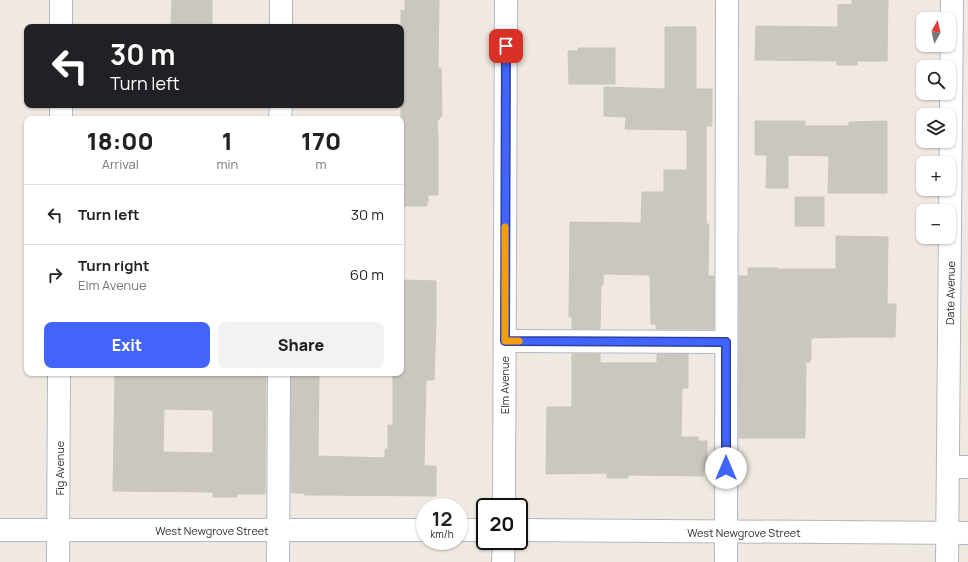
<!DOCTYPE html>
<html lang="en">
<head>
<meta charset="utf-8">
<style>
	:root { --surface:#fff; --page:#f2f2f2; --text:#222; --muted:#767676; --line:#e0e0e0; --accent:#4264fb }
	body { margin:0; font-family:Manrope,sans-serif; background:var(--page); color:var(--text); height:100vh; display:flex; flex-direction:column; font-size:15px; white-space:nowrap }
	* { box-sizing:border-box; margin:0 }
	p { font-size:13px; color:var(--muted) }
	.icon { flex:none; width:22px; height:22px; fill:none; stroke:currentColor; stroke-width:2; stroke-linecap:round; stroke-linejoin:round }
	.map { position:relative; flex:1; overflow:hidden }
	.sheet { position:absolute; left:24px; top:116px; width:380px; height:260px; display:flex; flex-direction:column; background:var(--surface); border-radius:8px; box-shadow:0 1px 3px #0004 }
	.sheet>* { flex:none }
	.top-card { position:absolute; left:24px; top:24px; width:380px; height:84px; border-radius:8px; box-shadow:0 1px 3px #0004; background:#202124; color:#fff; overflow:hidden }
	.needle { width:26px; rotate:8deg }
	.fabs { position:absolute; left:916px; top:12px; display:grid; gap:8px }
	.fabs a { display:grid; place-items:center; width:40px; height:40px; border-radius:8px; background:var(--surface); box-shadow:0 1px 3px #0004; font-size:20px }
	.speed { position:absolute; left:416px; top:498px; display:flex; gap:8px; font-size:20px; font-weight:700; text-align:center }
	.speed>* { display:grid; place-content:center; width:52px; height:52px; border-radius:50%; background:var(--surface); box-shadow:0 1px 3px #0004; line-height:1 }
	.speed small { font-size:10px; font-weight:400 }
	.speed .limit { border:2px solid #111; border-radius:6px; background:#fff; color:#111 }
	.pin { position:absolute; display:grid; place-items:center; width:34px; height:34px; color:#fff; margin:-17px; border-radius:8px; box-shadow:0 2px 6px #0006 }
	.me { position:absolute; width:44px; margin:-22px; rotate:0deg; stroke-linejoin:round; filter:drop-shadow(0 0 3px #0008) }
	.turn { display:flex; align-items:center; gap:14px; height:84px; padding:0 20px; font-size:18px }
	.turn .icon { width:52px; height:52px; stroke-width:2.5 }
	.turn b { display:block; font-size:28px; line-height:34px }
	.eta { display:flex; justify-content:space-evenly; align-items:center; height:68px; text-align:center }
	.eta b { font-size:24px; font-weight:800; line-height:28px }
	.action { display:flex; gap:8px; margin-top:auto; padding:8px 20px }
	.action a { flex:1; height:46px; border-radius:8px; background:var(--accent); color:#fff; font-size:16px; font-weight:800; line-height:46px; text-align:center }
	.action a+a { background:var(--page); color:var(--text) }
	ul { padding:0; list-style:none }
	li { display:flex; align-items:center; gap:12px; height:60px; padding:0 20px; border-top:1px solid var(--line) }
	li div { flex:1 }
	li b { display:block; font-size:15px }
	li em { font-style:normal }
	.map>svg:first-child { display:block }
</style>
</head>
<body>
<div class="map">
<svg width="968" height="562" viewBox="0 0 968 562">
	<rect width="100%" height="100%" fill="#efe9e1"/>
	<!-- building -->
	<g fill="#cbc7bf" stroke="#cbc5ba" fill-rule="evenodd">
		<path d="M172 0H212V27H171Z"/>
		<path d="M405 0H439L438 68H441L442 115 437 122 438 135V195H428V202H427V206H401V10L405 11Z"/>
		<path d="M852 0H888L887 61H857V65H837V61L755 60 756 26 838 27V5L852 4Z"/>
		<path d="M665 27H696V89H712V126H706V224H709L708 276H714V329H656V324H651L650 275 603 274V285H601L600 329H572V317H569L570 222 641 223 642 192H664V170H687V130L625 129 626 117 604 116V87L665 89Z"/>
		<path d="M578 48H615V84H569L568 51H578Z"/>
		<path d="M755 121H805V126H849V122L887 121V193H828L829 156 788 155V188H766L767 155H755Z"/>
		<rect x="795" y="197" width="29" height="29"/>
		<path d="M836 236 888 237 887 304H896L895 337H854L811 338V359H810V362H806L805 438H739V276H748V268H778V269H836Z"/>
		<path d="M401 280 436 281V320L434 380H426L424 466H436V496L315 495H304V493H291V373H319L318 456 385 458V449H388V425H393V373H401Z"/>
		<path d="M572 354H600V363H657V354H688V388H682L681 437H698V441H707V468H705V470L703 471V476L628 475V478H607V473L546 474 547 407H572Z"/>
		<path d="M115 373H266L265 494H237V497H213V492L113 491ZM164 409 213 410V453L163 452Z"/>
	</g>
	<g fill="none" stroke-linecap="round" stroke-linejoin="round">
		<!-- minor casing -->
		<g stroke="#b4b7c1" stroke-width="24">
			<g id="minor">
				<path d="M61 27V0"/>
				<path d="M281 27V0"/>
				<path d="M61 119V105"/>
				<path d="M280 119 281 105"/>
				<path d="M505 341 726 342"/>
				<path d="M948 467H968"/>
				<path d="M504 507 506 0"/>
				<path d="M0 530H425"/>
				<path d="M459 530H485"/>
				<path d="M519 530 968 533"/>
				<path d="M58 562 59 373"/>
				<path d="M278 562 279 373"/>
				<path d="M503 562 504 541"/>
				<path d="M726 562 727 0"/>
				<path d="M947 562 952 0"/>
			</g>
		</g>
		<!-- minor -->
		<use href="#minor" stroke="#fff" stroke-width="22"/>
	</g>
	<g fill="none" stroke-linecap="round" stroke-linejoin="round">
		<!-- route casing -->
		<g stroke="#2b41a3" stroke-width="10">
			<path id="route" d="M506 46 505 341 726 342V468"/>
		</g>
		<!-- route -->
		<use href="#route" stroke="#4264fb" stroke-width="7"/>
		<!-- slow -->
		<path stroke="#f59e0b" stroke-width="7" d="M505 227V341H519"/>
	</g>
	<g text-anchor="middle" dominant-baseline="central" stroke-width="3" stroke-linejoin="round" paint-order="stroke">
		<!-- street labels -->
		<g font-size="11" fill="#2e2e2e" stroke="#fff">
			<text transform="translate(950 293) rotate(-89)">Date Avenue</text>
			<text transform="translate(504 385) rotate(-90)">Elm Avenue</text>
			<text transform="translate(59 468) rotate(-90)">Fig Avenue</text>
			<text x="212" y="530">West Newgrove Street</text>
			<text x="744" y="532">West Newgrove Street</text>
		</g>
	</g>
</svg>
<div class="fabs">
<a><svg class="needle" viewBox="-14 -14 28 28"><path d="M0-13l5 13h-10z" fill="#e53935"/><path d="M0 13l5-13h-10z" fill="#767676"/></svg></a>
<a><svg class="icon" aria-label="search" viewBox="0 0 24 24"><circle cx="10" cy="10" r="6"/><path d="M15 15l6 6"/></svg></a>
<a><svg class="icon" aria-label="layers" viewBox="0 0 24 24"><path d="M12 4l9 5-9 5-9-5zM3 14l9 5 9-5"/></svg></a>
<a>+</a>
<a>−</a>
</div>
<div class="speed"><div>12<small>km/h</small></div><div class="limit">20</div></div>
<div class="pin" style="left:506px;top:46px;background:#d93025"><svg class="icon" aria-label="arrive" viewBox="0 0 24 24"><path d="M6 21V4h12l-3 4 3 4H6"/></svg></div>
<svg class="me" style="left:726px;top:468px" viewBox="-20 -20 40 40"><circle r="19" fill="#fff"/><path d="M0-13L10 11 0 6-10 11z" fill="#4264fb"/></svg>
<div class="top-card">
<div class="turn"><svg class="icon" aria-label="left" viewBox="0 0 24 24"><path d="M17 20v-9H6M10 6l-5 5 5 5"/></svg><div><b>30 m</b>Turn left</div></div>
</div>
<section class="sheet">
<div class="eta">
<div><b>18:00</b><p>Arrival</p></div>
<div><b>1</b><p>min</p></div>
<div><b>170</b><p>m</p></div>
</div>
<ul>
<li><svg class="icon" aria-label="left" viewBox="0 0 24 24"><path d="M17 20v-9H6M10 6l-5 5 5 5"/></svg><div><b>Turn left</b></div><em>30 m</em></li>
<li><svg class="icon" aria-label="right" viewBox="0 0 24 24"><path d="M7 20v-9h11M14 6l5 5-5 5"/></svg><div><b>Turn right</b><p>Elm Avenue</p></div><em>60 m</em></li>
</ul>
<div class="action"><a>Exit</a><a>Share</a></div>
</section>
</div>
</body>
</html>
